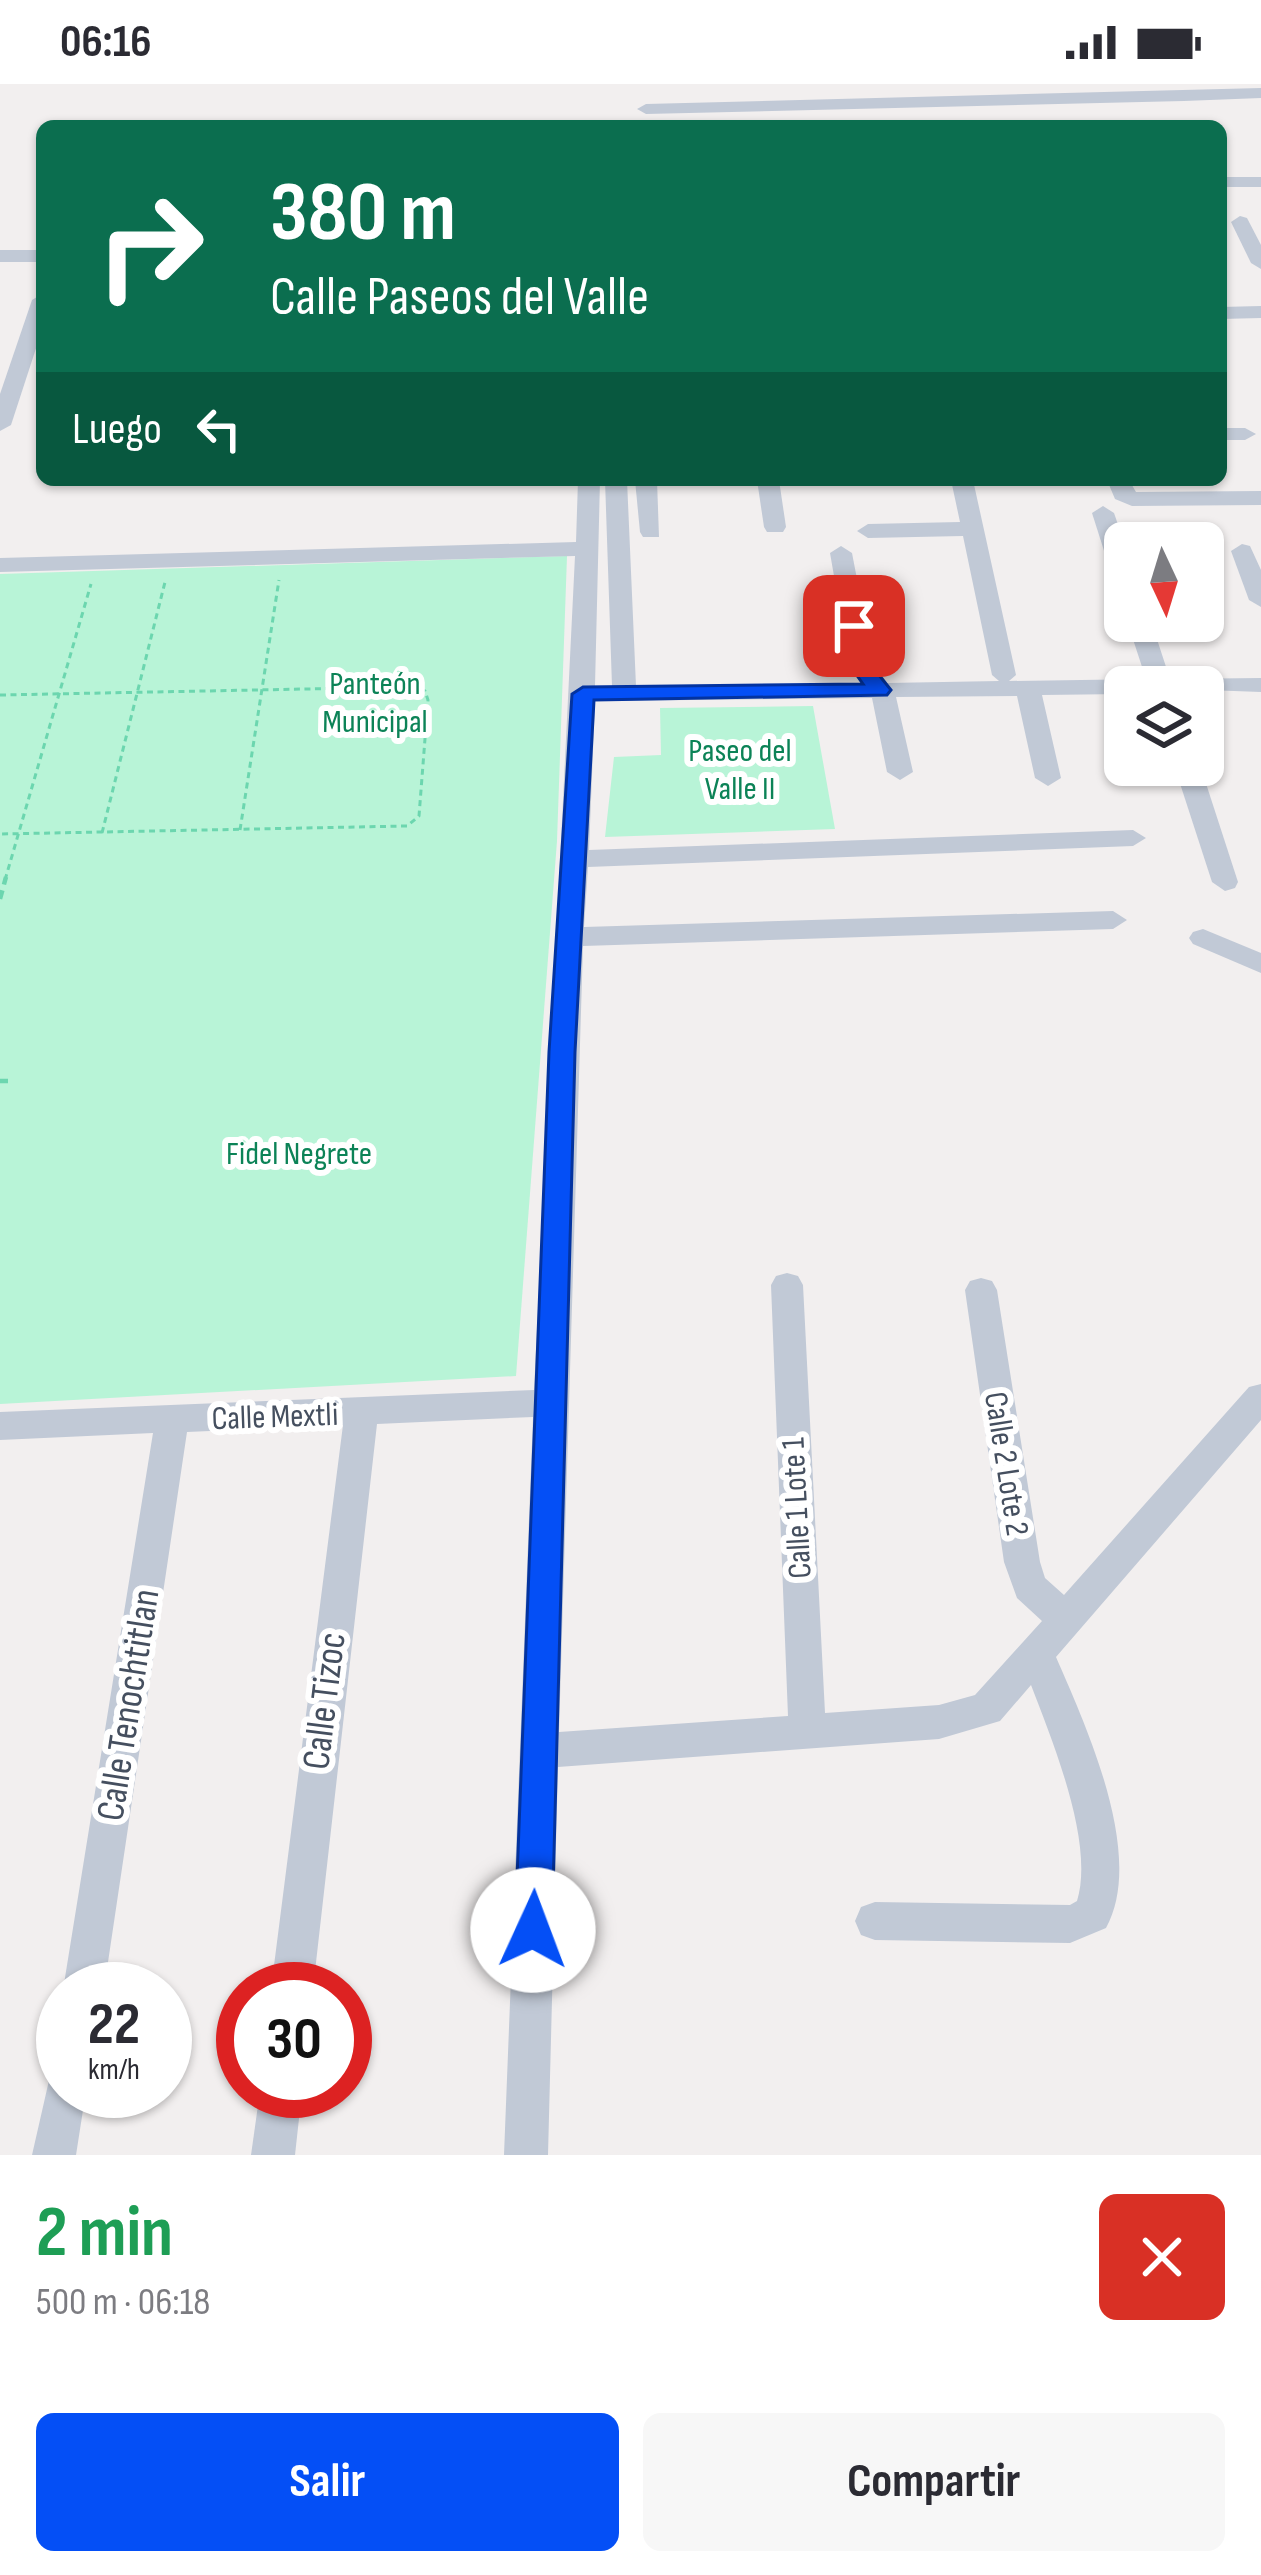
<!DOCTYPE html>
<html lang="es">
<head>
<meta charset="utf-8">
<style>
	:root { --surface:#fff; --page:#f7f7f7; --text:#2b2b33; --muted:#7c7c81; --accent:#044ff6 }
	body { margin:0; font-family:"Sofia Sans Condensed",sans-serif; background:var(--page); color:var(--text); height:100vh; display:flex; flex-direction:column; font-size:45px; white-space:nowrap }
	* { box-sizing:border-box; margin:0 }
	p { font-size:39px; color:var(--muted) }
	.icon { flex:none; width:66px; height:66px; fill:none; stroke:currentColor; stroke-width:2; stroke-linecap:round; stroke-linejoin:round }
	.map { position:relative; height:2071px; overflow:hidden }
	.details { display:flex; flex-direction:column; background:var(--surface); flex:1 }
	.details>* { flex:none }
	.hud { position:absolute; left:36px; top:36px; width:1191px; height:366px; border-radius:18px; box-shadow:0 3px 9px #0004; background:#0b6e4f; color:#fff; overflow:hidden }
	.needle { width:78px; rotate:176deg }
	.fabs { position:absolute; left:1104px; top:438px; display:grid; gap:24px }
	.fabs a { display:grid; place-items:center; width:120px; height:120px; border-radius:18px; background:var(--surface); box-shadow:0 3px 9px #0004; font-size:60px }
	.speed { position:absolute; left:36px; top:1878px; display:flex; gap:24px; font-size:60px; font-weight:700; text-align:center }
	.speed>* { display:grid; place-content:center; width:156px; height:156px; border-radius:50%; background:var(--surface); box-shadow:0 3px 9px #0004; line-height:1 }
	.speed small { font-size:30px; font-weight:400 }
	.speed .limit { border:18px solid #d22; background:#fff; color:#111 }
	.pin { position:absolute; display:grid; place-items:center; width:102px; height:102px; color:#fff; margin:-51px; border-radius:24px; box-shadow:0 6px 18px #0006 }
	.me { position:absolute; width:132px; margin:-66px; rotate:2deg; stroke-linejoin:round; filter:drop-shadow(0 0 9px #0008) }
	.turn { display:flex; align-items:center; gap:42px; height:252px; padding:0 36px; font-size:54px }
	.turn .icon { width:156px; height:156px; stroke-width:2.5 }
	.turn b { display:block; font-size:84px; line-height:102px }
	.then { display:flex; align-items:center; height:114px; padding:0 36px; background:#0003; gap:24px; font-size:45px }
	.round { display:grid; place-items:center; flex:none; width:126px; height:126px; border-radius:18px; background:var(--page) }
	.overview { display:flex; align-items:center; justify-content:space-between; height:204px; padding:0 36px }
	h1 { font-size:72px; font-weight:700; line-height:90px; color:#1e9e55 }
	.button { display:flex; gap:24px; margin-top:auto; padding:24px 36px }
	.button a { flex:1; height:138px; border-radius:18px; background:var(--accent); color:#fff; font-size:48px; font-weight:700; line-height:138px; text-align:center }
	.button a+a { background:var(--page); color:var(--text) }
	.status { display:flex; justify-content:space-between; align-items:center; height:84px; padding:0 60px; background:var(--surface); direction:ltr }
	.status svg { height:33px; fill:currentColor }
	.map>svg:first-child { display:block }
</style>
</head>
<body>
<div class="status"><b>06:16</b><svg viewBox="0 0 49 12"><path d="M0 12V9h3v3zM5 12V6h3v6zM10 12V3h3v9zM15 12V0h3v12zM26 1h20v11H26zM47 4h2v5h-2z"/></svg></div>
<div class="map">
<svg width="1261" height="2071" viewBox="0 0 1261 2071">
	<rect width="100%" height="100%" fill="#f2efef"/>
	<!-- green -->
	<g fill="#b8f4d7">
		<path d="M567 472 557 757 516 1292 0 1320V490Z"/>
		<path d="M813 622 835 745 605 753 614 673 661 671 660 624Z"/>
	</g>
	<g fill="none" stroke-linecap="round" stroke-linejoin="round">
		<!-- path-far1 -->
		<g stroke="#6cd6af" stroke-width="3" stroke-dasharray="6 4.5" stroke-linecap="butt">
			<path d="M0 611 408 603 425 607 428 616 419 732 407 742 0 750"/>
			<path d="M240 746 279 496"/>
			<path d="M102 749 165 498"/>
			<path d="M5 796 91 500"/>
		</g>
		<!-- path -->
		<g stroke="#6cd6af" stroke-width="4.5" stroke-dasharray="9 6" stroke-linecap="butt">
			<path d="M0 815 6 793"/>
			<path d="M0 997H8"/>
		</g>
		<!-- minor -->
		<g fill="#c1c9d6" fill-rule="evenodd">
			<path d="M1261 4V14L1184 17 646 30 637 25 646 20Z"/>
			<rect x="1221" y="93" width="40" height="10"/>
			<path d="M1240 132 1247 134 1261 161V185L1251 179 1231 138Z"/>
			<rect x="0" y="166" width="42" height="12"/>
			<path d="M42 210V246L11 341 0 347V310L32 216Z"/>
			<path d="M1261 222V234L1221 235V223Z"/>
			<path d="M1221 344H1245L1256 350 1245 356H1221Z"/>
			<path d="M578 396H600L595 602H612L605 396H627L636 602 862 599 849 578 830 469 841 462 852 469 873 578 887 599 999 597 992 591 963 452 868 454 857 447 868 440 960 438 951 396H973L1016 591 1009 597 1146 595 1127 537H1151L1170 595 1261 594V608L1125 603V610L1042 611 1061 694 1048 702 1035 694 1017 612 896 613 913 688 900 696 887 688 872 614 595 617 589 766 1133 746 1146 754 1133 762 588 783 584 843 1113 827 1127 836 1113 845 583 862 559 1648 788 1632 771 1201 776 1192 787 1189 798 1192 803 1201 825 1629 939 1621 975 1611 1042 1537 1017 1514 1004 1478 965 1206 970 1197 981 1194 992 1197 997 1206 1040 1478 1045 1494 1064 1511 1249 1303 1261 1300V1336L1056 1573C1086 1642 1146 1772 1106 1844L1070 1859 875 1856 861 1851 855 1837 861 1823 875 1818 1070 1821 1077 1817C1095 1759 1052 1656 1031 1601L1000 1637 939 1655 558 1683 548 2071H504L533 1333 377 1340 313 1905H271L343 1341 187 1348 104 1905 63 1906 153 1349 0 1356V1328L534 1306 575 472 0 488V474L576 458Z"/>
			<path d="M635 396H657L659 453H643L640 448Z"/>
			<path d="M757 396H779L786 443 783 448H767L764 443Z"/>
			<path d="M1107 396H1129L1136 408 1261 407V421L1132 422 1115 415Z"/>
			<path d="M1103 422 1114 429 1125 461V502L1113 495 1092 429Z"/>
			<path d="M1242 460 1250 462 1261 486V523L1249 516 1231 467Z"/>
			<path d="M1174 681H1200L1238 798 1235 804 1225 807 1212 798Z"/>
			<path d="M1203 845 1261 869V889L1193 860 1189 854 1193 848Z"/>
			<path d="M63 1987V2007H86L76 2071H32L50 1992Z"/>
			<path d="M260 2007H302L295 2071H251Z"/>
		</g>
	</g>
	<!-- route -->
	<path fill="#044ff6" stroke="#0333a0" stroke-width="3" d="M854 535 865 542 875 586 891 606 887 611 594 616 575 968 552 1846 546 1859 533 1864 520 1859 515 1846 549 968 572 610 583 603 863 600 853 586 844 542Z"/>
	<g text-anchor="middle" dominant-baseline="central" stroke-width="12" stroke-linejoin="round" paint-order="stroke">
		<!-- park labels -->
		<g font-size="33" fill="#0c8357" stroke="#fff">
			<text x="375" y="600">Panteón<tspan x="375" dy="38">Municipal</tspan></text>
			<text x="740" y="667">Paseo del<tspan x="740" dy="38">Valle II</tspan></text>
			<text x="299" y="1070">Fidel Negrete</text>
		</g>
		<!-- street labels -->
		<g font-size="33" fill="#454f5f" stroke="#fff">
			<text transform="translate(275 1333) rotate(-2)">Calle Mextli</text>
			<text transform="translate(1006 1380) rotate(81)">Calle 2 Lote 2</text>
			<text transform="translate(797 1424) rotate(-93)">Calle 1 Lote 1</text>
		</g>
		<!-- near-street labels -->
		<g font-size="39" fill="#454f5f" stroke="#fff">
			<text transform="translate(325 1617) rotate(-83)">Calle Tizoc</text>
			<text transform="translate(129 1621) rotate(-81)">Calle Tenochtitlan</text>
		</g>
	</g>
</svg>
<div class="fabs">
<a><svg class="needle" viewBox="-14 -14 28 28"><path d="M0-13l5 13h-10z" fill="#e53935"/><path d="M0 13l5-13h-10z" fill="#7c7c81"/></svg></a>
<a><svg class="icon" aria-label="layers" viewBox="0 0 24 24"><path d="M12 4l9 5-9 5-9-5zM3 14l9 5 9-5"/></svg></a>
</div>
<div class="speed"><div>22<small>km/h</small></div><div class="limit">30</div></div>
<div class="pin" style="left:854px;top:542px;background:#d93025"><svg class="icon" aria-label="arrive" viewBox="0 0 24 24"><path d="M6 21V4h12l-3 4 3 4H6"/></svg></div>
<svg class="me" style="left:533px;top:1846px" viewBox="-20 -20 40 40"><circle r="19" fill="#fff"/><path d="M0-13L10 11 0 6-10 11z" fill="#044ff6"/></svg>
<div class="hud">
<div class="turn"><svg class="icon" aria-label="right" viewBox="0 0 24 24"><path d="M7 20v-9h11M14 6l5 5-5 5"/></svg><div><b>380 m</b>Calle Paseos del Valle</div></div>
<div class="then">Luego<svg class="icon" aria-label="left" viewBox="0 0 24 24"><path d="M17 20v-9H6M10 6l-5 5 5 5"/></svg></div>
</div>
</div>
<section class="details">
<div class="overview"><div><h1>2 min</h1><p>500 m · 06:18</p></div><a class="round" style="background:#d93025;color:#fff"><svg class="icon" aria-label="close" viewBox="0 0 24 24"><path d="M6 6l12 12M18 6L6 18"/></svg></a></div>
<div class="button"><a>Salir</a><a>Compartir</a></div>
</section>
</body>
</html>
